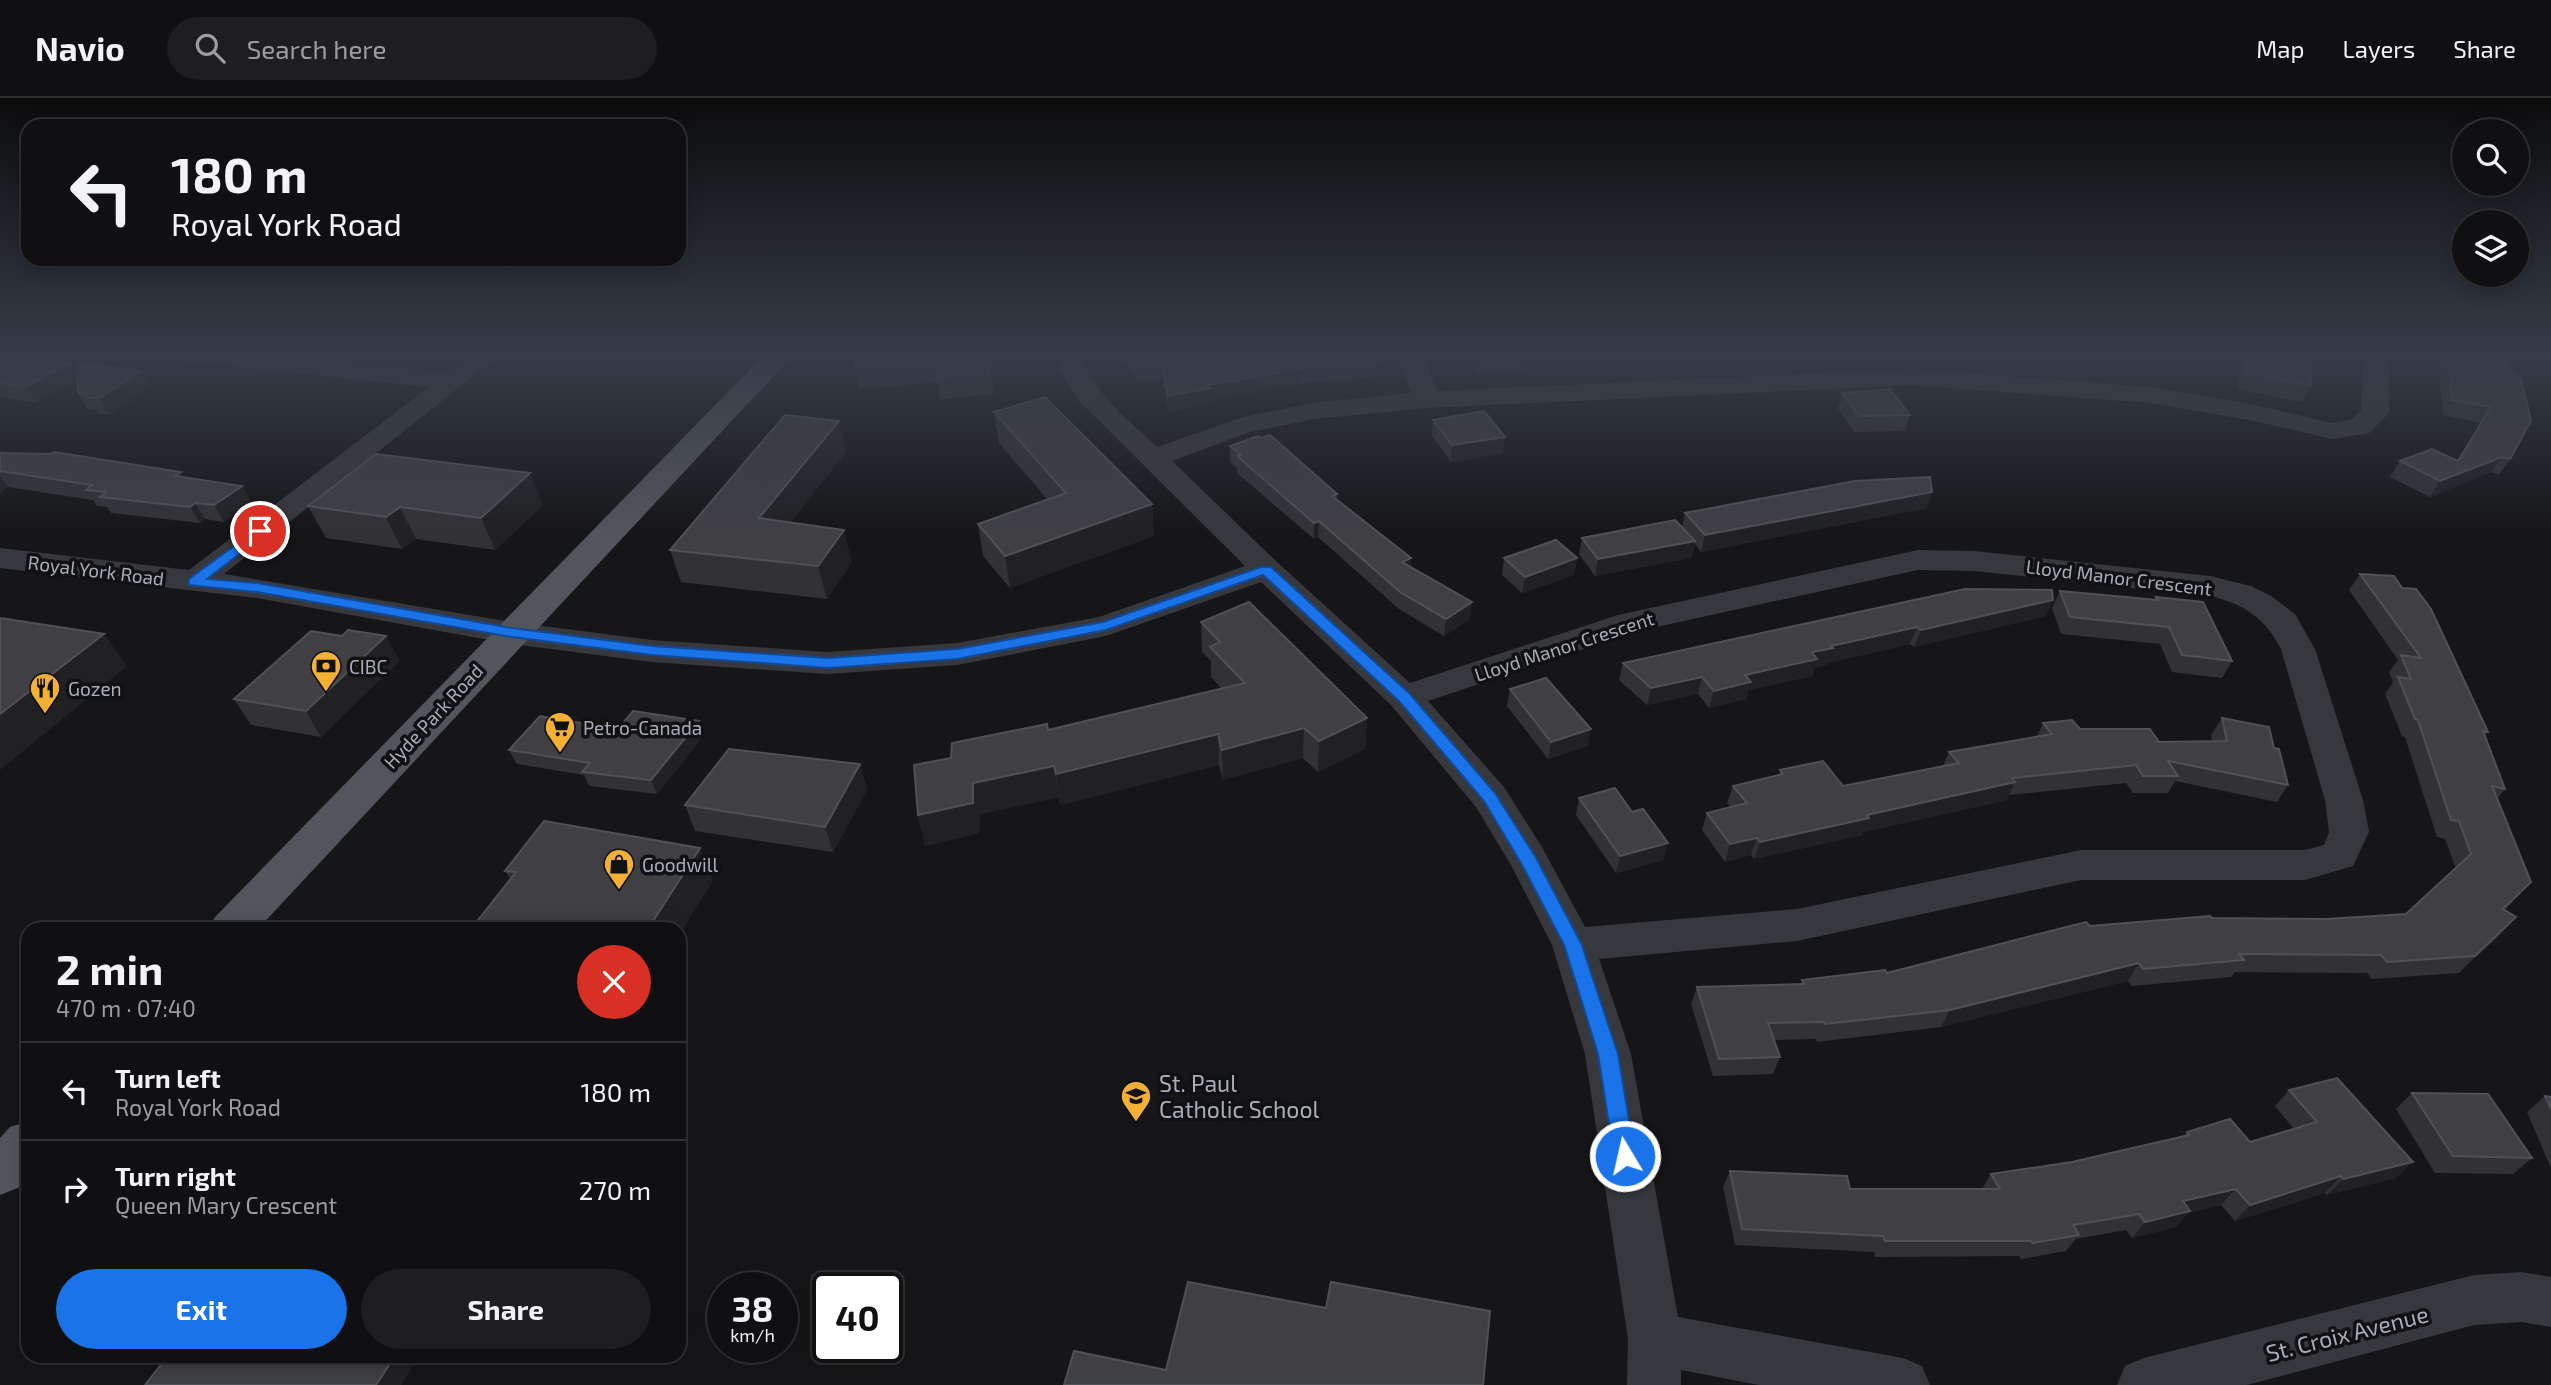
<!DOCTYPE html>
<html lang="en">
<head>
<meta charset="utf-8">
<style>
	:root { --surface:#101012; --page:#1e1e20; --text:#f1f3f6; --muted:#9c9d9f; --line:#303032; --accent:#1a73e8 }
	body { margin:0; font-family:"Exo 2",sans-serif; background:var(--page); color:var(--text); height:100vh; display:flex; flex-direction:column; font-size:26px; white-space:nowrap }
	* { box-sizing:border-box; margin:0 }
	p { font-size:23px; color:var(--muted) }
	.icon { flex:none; width:38px; height:38px; fill:none; stroke:currentColor; stroke-width:2; stroke-linecap:round; stroke-linejoin:round }
	.map { position:relative; flex:1; overflow:hidden }
	.side { position:absolute; left:21px; top:824px; width:665px; height:441px; display:flex; flex-direction:column; background:var(--surface); border-radius:21px; box-shadow:0 4px 18px #0003,0 0 0 2px var(--line) }
	.side>* { flex:none }
	.banner { position:absolute; left:21px; top:21px; width:665px; height:147px; border-radius:21px; box-shadow:0 4px 18px #0003,0 0 0 2px var(--line); background:#101012; color:var(--text); overflow:hidden }
	.buttons { position:absolute; left:2452px; top:21px; display:grid; gap:14px }
	.buttons a { display:grid; place-items:center; width:77px; height:77px; border-radius:50%; background:var(--surface); box-shadow:0 4px 18px #0003,0 0 0 2px var(--line); font-size:35px }
	.speed { position:absolute; left:707px; top:1174px; display:flex; gap:14px; font-size:35px; font-weight:700; text-align:center }
	.speed>* { display:grid; place-content:center; width:91px; height:91px; border-radius:50%; background:var(--surface); box-shadow:0 4px 18px #0003,0 0 0 2px var(--line); line-height:1 }
	.speed small { font-size:18px; font-weight:400 }
	.speed .limit { border:4px solid #111; border-radius:10px; background:#fff; color:#111 }
	.pin { position:absolute; display:grid; place-items:center; width:60px; height:60px; color:#fff; margin:-30px; border:4px solid #fff; border-radius:50%; box-shadow:0 2px 7px #0007 }
	.me { position:absolute; width:77px; margin:-38px; rotate:351deg; stroke-linejoin:round; filter:drop-shadow(0 0 5px #0008) }
	.turn { display:flex; align-items:center; gap:24px; height:147px; padding:0 35px; font-size:32px }
	.turn .icon { width:91px; height:91px; stroke-width:2.5 }
	.turn b { display:block; font-size:49px; line-height:60px }
	.round { display:grid; place-items:center; flex:none; width:74px; height:74px; border-radius:37px; background:var(--page) }
	.summary { display:flex; align-items:center; justify-content:space-between; height:119px; padding:0 35px }
	h1 { font-size:42px; font-weight:700; line-height:52px }
	.button { display:flex; gap:14px; margin-top:auto; padding:14px 35px }
	.button a { flex:1; height:80px; border-radius:42px; background:var(--accent); color:#fff; font-size:28px; font-weight:700; line-height:80px; text-align:center }
	.button a+a { background:var(--page); color:var(--text) }
	ul { padding:0; list-style:none }
	li { display:flex; align-items:center; gap:21px; height:98px; padding:0 35px; border-top:2px solid var(--line) }
	li div { flex:1 }
	li b { display:block; font-size:26px }
	li em { font-style:normal }
	header { display:flex; align-items:center; gap:42px; box-sizing:border-box; height:98px; padding:0 35px; background:var(--surface); border-bottom:2px solid var(--line) }
	header strong { font-size:33px }
	nav { display:flex; gap:38px; margin-inline-start:auto; font-size:24px }
	.search { width:490px; height:63px; background:var(--page); display:flex; align-items:center; gap:18px; box-sizing:border-box; padding:0 24px; border-radius:38px; color:var(--muted); font-size:26px }
	.map>svg:first-child { display:block }
</style>
</head>
<body>
<header>
<strong>Navio</strong>
<div class="search"><svg class="icon" aria-label="search" viewBox="0 0 24 24"><circle cx="10" cy="10" r="6"/><path d="M15 15l6 6"/></svg>Search here</div>
<nav><a>Map</a><a>Layers</a><a>Share</a></nav>
</header>
<div class="map">
<svg width="2551" height="1287" viewBox="0 0 2551 1287">
	<rect width="100%" height="100%" fill="#161618"/>
	<g fill="none" stroke-linecap="round" stroke-linejoin="round">
		<!-- minor -->
		<g fill="#37383d" fill-rule="evenodd">
			<path d="M171 255H258L447 274 473 255H502L224 476 512 524 652 542 827 554 957 545 1099 519 1245 468 1078 302 1060 274 1055 255H1081C1092 295 1128 321 1157 349L1243 319 1314 305 1411 295 1397 255H1423L1437 293 1910 271 2151 289 2255 307 2332 325 2350 322 2361 313 2363 255H2389V315L2369 335 2332 341 2255 323 2151 305 1910 287 1427 310 1314 321 1250 334 1172 363 1277 464 1410 585 1618 517 1918 452 1974 453 2210 478 2251 488 2271 498 2295 516 2315 551 2363 702 2369 734 2353 768 2305 782H2081L1797 843 1599 861 1631 956 1678 1219 1903 1260 1922 1268 1930 1287H1759L1681 1272V1287H1627L1628 1241 1585 956 1552 847 1511 767 1476 709 1391 607 1261 484 1106 538 957 567 827 576 652 564 512 546 257 500 0 470V450L189 472 429 289 184 263 175 261ZM1918 472 1974 473 2210 498C2244 506 2265 520 2281 551L2325 702 2329 734 2324 747 2305 752H2081L1797 811 1585 829 1543 751 1504 689 1428 603 1638 533Z"/>
			<path d="M2521 1174 2551 1179V1229L2521 1224 2474 1227 2247 1287H2117L2125 1268 2144 1260 2474 1177Z"/>
		</g>
		<!-- major -->
		<g fill="#53555c" fill-rule="evenodd">
			<path d="M766 255H795L258 831H209L215 819Z"/>
			<path d="M28 1023V1080L18 1090 0 1097V1040L10 1029Z"/>
		</g>
	</g>
	<!-- wall -->
	<g fill="#323236">
		<path d="M857 255H994L993 296 940 301 937 284 859 291 854 269Z"/>
		<path d="M1121 255H1166L1172 264V267L1376 263 1375 279 1301 285 1211 302V305L1169 314 1163 281 1139 283 1129 273 1122 259Z"/>
		<path d="M1468 255H1526L1527 258 1525 273 1478 275Z"/>
		<path d="M2241 255H2312L2311 288 2302 304 2238 291Z"/>
		<path d="M2437 255H2497L2510 361 2499 377 2491 374 2430 399 2390 379 2400 363H2458L2481 325 2443 317Z"/>
		<path d="M0 259 77 277 142 273 151 289 109 316H98L96 312 88 311 78 295V281L37 305 0 299Z"/>
		<path d="M1842 295 1910 317 1905 333 1854 334 1838 310Z"/>
		<path d="M994 314 1152 406 1154 438 1010 490 983 458 978 426 1048 402 999 345Z"/>
		<path d="M1433 322 1503 355 1451 364 1432 338Z"/>
		<path d="M1230 348 1337 396V402L1411 460V469L1470 521 1444 538 1399 511 1318 439 1314 441 1237 375V370L1230 364Z"/>
		<path d="M846 354 791 424 852 464 827 501 681 484 670 452Z"/>
		<path d="M0 355 242 388 251 404 224 424 205 421 200 425 111 415 107 409 97 408 93 402 8 389 0 395Z"/>
		<path d="M1932 394 1926 410 1701 454 1695 446 1691 460 1595 478 1579 456 1582 440 1682 429 1685 415Z"/>
		<path d="M543 407 495 452 416 441 402 451 326 440 308 408Z"/>
		<path d="M1504 460H1577L1574 477 1522 495 1502 477Z"/>
		<path d="M2360 476 2488 634 2485 638 2505 691 2497 701 2531 784 2505 812 2501 836 2459 875 2372 881 2367 875 2235 874 2231 879 2132 888 2128 883 1941 929 1817 944 1816 941 1774 942 1780 959 1773 976 1713 978 1691 906 1697 889 1800 886 1802 882 1887 875 2090 828 2212 820 2327 821 2406 816 2456 771 2445 741 2437 739 2405 639 2402 638 2385 596 2393 584 2389 574 2398 562 2349 492Z"/>
		<path d="M1965 491 2046 518 1914 549 1910 546 1828 565 1827 567 1814 570 1812 578 1749 592 1746 601 1709 610 1698 596 1647 607 1619 582 1623 565Z"/>
		<path d="M2060 493 2155 502 2156 499 2232 563 2222 580 2172 574 2160 546 2061 536 2052 510Z"/>
		<path d="M1201 524 1367 620 1365 651 1318 674 1303 660 1223 682 1219 667 1060 707 1059 699 980 716 979 735 925 748 918 717 951 660 1048 632 1222 591 1211 579V563L1202 554Z"/>
		<path d="M342 538H386L399 563 321 639 251 627 234 601Z"/>
		<path d="M1510 591 1588 648 1548 661 1507 608Z"/>
		<path d="M2222 620 2274 650 2288 687 2277 704 2175 683 2168 695H2133L2126 685 2009 697 2007 702 1863 734 1862 737 1754 761 1751 757 1725 764 1702 732 1707 715 1731 709 1727 705 1733 688 1779 677 1780 672 1843 688 1943 668 1949 654 2037 639 2043 625 2159 644 2212 643 2211 637Z"/>
		<path d="M699 623 704 637 657 696 589 688 584 677 517 666 509 652 618 631Z"/>
		<path d="M860 666 867 692 833 754 695 733 685 707Z"/>
		<path d="M1579 700 1632 714 1668 745 1663 762 1616 775 1576 717Z"/>
		<path d="M505 773 713 782 679 837V831L510 781Z"/>
		<path d="M2289 992 2396 1080 2327 1097 2325 1095 2235 1123 2221 1107 2188 1115 2176 1129 2132 1140 2126 1132 2076 1141 2066 1153 2021 1161 2019 1158 1875 1159 1874 1154 1735 1147 1723 1089 1730 1073 1850 1091H1982L1991 1076 2072 1064 2184 1038 2187 1034 2250 1044 2294 1031 2275 1008Z"/>
		<path d="M2412 995 2532 1060 2513 1076 2435 1075 2396 1011Z"/>
		<path d="M2545 998 2551 999V1070L2527 1014Z"/>
	</g>
	<!-- shaded-wall -->
	<g fill="#212124">
		<path d="M990 255H994L993 296 990 275Z"/>
		<path d="M70 265 80 280 37 305 26 289Z"/>
		<path d="M1302 270 1301 285 1211 302V305L1169 314 1168 298 1208 287Z"/>
		<path d="M142 273 151 289 109 316 99 300Z"/>
		<path d="M839 323 846 354 769 452 759 420Z"/>
		<path d="M1505 339 1503 355 1451 364 1452 347Z"/>
		<path d="M2502 359 2491 374 2430 399 2440 383Z"/>
		<path d="M181 374 191 390 175 378Z"/>
		<path d="M530 375 543 407 495 452 481 420Z"/>
		<path d="M0 378 8 389 0 395Z"/>
		<path d="M242 388 251 404 224 424 214 407Z"/>
		<path d="M1932 394 1926 410 1701 454 1705 437Z"/>
		<path d="M195 405 205 421 200 425 190 409Z"/>
		<path d="M1152 406 1154 438 1010 490 1005 458Z"/>
		<path d="M400 409 416 441 402 451 386 419Z"/>
		<path d="M1319 423 1318 439 1314 441V425Z"/>
		<path d="M844 432 852 464 827 501 818 468Z"/>
		<path d="M1695 443 1691 460 1595 478 1598 461Z"/>
		<path d="M1411 460 1410 477 1402 464Z"/>
		<path d="M1577 460 1574 477 1522 495 1525 479Z"/>
		<path d="M2053 502 2046 518 1914 549 1921 532Z"/>
		<path d="M1472 504 1470 521 1444 538 1446 521Z"/>
		<path d="M1917 529 1910 546 1828 565 1827 567 1814 570 1812 578 1749 592 1746 601 1709 610 1714 593 1745 577 1831 548Z"/>
		<path d="M104 536 127 568 0 672V616Z"/>
		<path d="M386 538 399 563 321 639 306 613Z"/>
		<path d="M1702 579 1698 596 1647 607 1651 590Z"/>
		<path d="M1367 620 1365 651 1318 674 1319 643Z"/>
		<path d="M699 623 704 637 657 696 651 682Z"/>
		<path d="M1304 630 1303 660 1223 682 1222 652Z"/>
		<path d="M1591 631 1588 648 1548 661 1551 644Z"/>
		<path d="M1218 636 1219 667 1060 707 1056 676Z"/>
		<path d="M860 666 867 692 833 754 825 729Z"/>
		<path d="M1054 668 1059 699 980 716 979 735 925 748 918 717 973 685Z"/>
		<path d="M2015 684 2007 702 1863 734 1862 737 1754 761 1760 744 1867 717Z"/>
		<path d="M1757 740 1751 757 1725 764 1730 746Z"/>
		<path d="M1668 745 1663 762 1616 775 1620 758Z"/>
		<path d="M700 750 713 782 679 837V831H648Z"/>
		<path d="M2531 784 2515 801 2488 829 2503 811Z"/>
		<path d="M2516 819 2501 836 2459 875 2475 858Z"/>
		<path d="M2139 865 2128 883 1941 929 1950 912Z"/>
		<path d="M2413 1064 2396 1080 2327 1097 2343 1081Z"/>
		<path d="M2341 1078 2325 1095 2235 1123 2250 1107Z"/>
		<path d="M2236 1091 2221 1107 2188 1115 2176 1129 2132 1140 2145 1124 2183 1103Z"/>
		<path d="M395 1258H419L401 1287H376Z"/>
	</g>
	<!-- building -->
	<g fill="#3f3f44" stroke="#4f5156" stroke-width="2">
		<path d="M857 255H990V275L936 279 939 262 854 269Z"/>
		<path d="M1127 255H1166L1172 264 1138 267Z"/>
		<path d="M1235 255H1372L1376 263 1302 270 1208 287 1210 290 1168 298 1162 269Z"/>
		<path d="M1477 255H1526L1527 258 1479 260Z"/>
		<path d="M2247 255H2312L2311 288 2246 275Z"/>
		<path d="M2448 255H2497L2522 284 2531 323 2510 361 2502 359 2440 383 2400 363 2432 351 2458 363 2491 309 2452 302Z"/>
		<path d="M0 259 70 265 26 289 0 285Z"/>
		<path d="M77 265 142 273 99 300H88L86 296 78 295Z"/>
		<path d="M1890 291 1910 317 1859 318 1842 295Z"/>
		<path d="M1045 299 1152 406 1005 458 978 426 1066 395 994 314Z"/>
		<path d="M1484 313 1505 339 1452 347 1433 322Z"/>
		<path d="M785 317 839 323 759 420 844 432 818 468 670 452Z"/>
		<path d="M1270 337 1337 396 1332 398 1411 460 1402 464 1472 504 1446 521 1400 494 1319 423 1314 425 1237 358 1241 357 1230 348 1258 338 1261 340Z"/>
		<path d="M54 354 181 374 175 378 242 388 214 407 195 405 190 409 100 399 106 394 86 392 92 387 0 373V355L50 356Z"/>
		<path d="M376 356 530 375 481 420 400 409 386 419 308 408Z"/>
		<path d="M1930 379 1932 394 1705 437 1685 415 1855 383Z"/>
		<path d="M1675 422 1695 443 1598 461 1582 440Z"/>
		<path d="M1556 442 1577 460 1525 479 1504 460Z"/>
		<path d="M2360 476 2394 478 2402 490 2416 491 2431 511 2488 634 2483 633 2505 691 2492 688 2531 784 2503 811 2516 819 2475 858 2387 864 2381 857 2239 856 2244 862 2143 871 2139 865 1950 912 1825 926 1824 924 1768 925 1780 959 1719 961 1697 889 1804 886 1802 882 1885 872 1887 875 2086 824 2090 828 2210 818 2212 820 2327 821 2406 816 2471 756 2459 723 2451 722 2418 622 2415 621 2398 579 2411 581 2401 557 2421 560Z"/>
		<path d="M1965 491 2052 492 2053 502 1921 532 1917 529 1831 548 1833 550 1812 554 1817 561 1745 577 1751 584 1714 593 1702 579 1651 590 1623 565Z"/>
		<path d="M2060 493 2158 502 2156 499 2203 504 2232 563 2182 557 2169 529 2070 519Z"/>
		<path d="M1249 504 1367 620 1319 643 1304 630 1222 652 1218 636 1056 676 1054 668 973 685V705L918 717 914 667 951 660 952 645 1047 626 1048 632 1245 585 1210 549 1220 544 1201 524Z"/>
		<path d="M0 520 104 536 0 616Z"/>
		<path d="M348 532 386 538 306 613 234 601 311 533 342 538Z"/>
		<path d="M1546 580 1591 631 1551 644 1510 591Z"/>
		<path d="M633 613 699 623 651 682 582 674 590 665 509 652 540 618 618 631Z"/>
		<path d="M2222 620 2269 629 2274 650 2279 651 2288 687 2168 663 2178 678H2143L2136 667 2012 680 2015 684 1867 717 1869 720 1760 744 1757 740 1730 746 1707 715 1747 705 1733 688 1783 676 1780 672 1823 663 1843 688 1959 665 1949 654 2052 636 2043 625 2072 622 2080 631H2150L2159 644 2227 643Z"/>
		<path d="M729 651 860 666 825 729 685 707Z"/>
		<path d="M1615 690 1632 714 1643 711 1668 745 1620 758 1579 700Z"/>
		<path d="M544 723 700 750 648 831H471L516 774 505 773Z"/>
		<path d="M2337 980 2413 1064 2343 1081 2341 1078 2250 1107 2236 1091 2183 1103 2190 1113 2145 1124 2139 1116 2073 1127 2079 1137 2032 1145 2031 1143H1885L1883 1138 1742 1131 1730 1073 1847 1078 1850 1091H2000L1991 1076 2072 1064 2189 1037 2187 1034 2230 1021 2250 1044 2317 1024 2289 992Z"/>
		<path d="M2412 995 2488 996 2532 1060 2453 1058Z"/>
		<path d="M2545 998 2551 999V1011Z"/>
		<path d="M1188 1184 1326 1210 1331 1184 1490 1213 1483 1287H1064L1074 1253 1166 1272Z"/>
		<path d="M168 1258H395L376 1287H145Z"/>
	</g>
	<!-- sky -->
	<linearGradient id="sky" x2="0" y2="1"><stop stop-color="#0c0c0d"/><stop offset="0.59" stop-color="#363c48"/><stop offset="1" stop-color="#363c48" stop-opacity="0"/></linearGradient>
	<rect width="2551" height="435" fill="url(#sky)"/>
	<!-- route -->
	<path fill="#1a73e8" stroke="#114b97" stroke-width="2" d="M260 429 267 433 265 436 207 481 257 485 512 530 652 548 828 560 957 551 1103 524 1261 469H1271L1410 596 1495 695 1535 758 1582 847 1589 869 1618 956 1635 1058 1632 1065 1625 1068 1617 1065 1614 1058 1598 956 1571 869 1564 847 1521 765 1484 703 1399 603 1263 477 1106 532 957 561 828 570 652 557 512 539 257 494 189 487V481Z"/>
	<!-- icons -->
	<defs>
		<g id="bank-pin" transform="scale(1.575)"><path d="M0 17L-7.5 6A9.5 9.5 0 1 1 7.5 6Z" fill="#f2b134" stroke="#111113"/><path d="M-6-4H6V4H-6ZM0-2.3a2.3 2.3 0 1 0 0 4.6a2.3 2.3 0 1 0 0-4.6Z" fill="#111"/></g>
		<g id="restaurant-pin" transform="scale(1.575)"><path d="M0 17L-7.5 6A9.5 9.5 0 1 1 7.5 6Z" fill="#f2b134" stroke="#111113"/><path d="M-5-6h1v4h1v-4h1v4h1v-4h1v5L-1.5 .5V6h-2V.5L-5-1ZM5-6V6H3V1.5H1.5Q1.5-4 5-6Z" fill="#111"/></g>
		<g id="supermarket-pin" transform="scale(1.575)"><path d="M0 17L-7.5 6A9.5 9.5 0 1 1 7.5 6Z" fill="#f2b134" stroke="#111113"/><path d="M-6-5.5h2.5l.6 2H6L4.5 2H-2.5L-4.4-4H-6ZM-1.5 3.2a1.3 1.3 0 1 0 .1 0ZM3 3.2a1.3 1.3 0 1 0 .1 0Z" fill="#111"/></g>
		<g id="shop-pin" transform="scale(1.575)"><path d="M0 17L-7.5 6A9.5 9.5 0 1 1 7.5 6Z" fill="#f2b134" stroke="#111113"/><path d="M-5-2.5h2.3a2.7 3.5 0 0 1 5.4 0H5L5.5 6h-11ZM-1.5-2.5h3a1.5 2.3 0 0 0-3 0Z" fill="#111"/></g>
		<g id="school-pin" transform="scale(1.575)"><path d="M0 17L-7.5 6A9.5 9.5 0 1 1 7.5 6Z" fill="#f2b134" stroke="#111113"/><path d="M0-5L7-2L0 1L-7-2ZM-4 1L0 2.5L4 1V4Q0 6-4 4Z" fill="#111"/></g>
	</defs>
	<g fill-rule="evenodd">
		<use href="#bank-pin" x="326" y="568"/>
		<use href="#restaurant-pin" x="45" y="590"/>
		<use href="#supermarket-pin" x="560" y="629"/>
		<use href="#shop-pin" x="619" y="766"/>
		<use href="#school-pin" x="1136" y="998"/>
	</g>
	<g text-anchor="middle" dominant-baseline="central" stroke-width="7" stroke-linejoin="round" paint-order="stroke">
		<!-- street labels -->
		<g font-size="19" fill="#a8adb8" stroke="#111113">
			<text transform="translate(96 472) rotate(7)">Royal York Road</text>
			<text transform="translate(2119 479) rotate(7)">Lloyd Manor Crescent</text>
			<text transform="translate(1564 548) rotate(-18)">Lloyd Manor Crescent</text>
			<text transform="translate(433 618) rotate(-47)">Hyde Park Road</text>
		</g>
		<!-- poi labels -->
		<g font-size="19" fill="#a8adb8" stroke="#111113" text-anchor="start">
			<text x="349" y="568">CIBC</text>
			<text x="68" y="590">Gozen</text>
			<text x="583" y="629">Petro-Canada</text>
			<text x="642" y="766">Goodwill</text>
		</g>
		<!-- near-poi labels -->
		<g font-size="23" fill="#a8adb8" stroke="#111113" text-anchor="start">
			<text x="1159" y="985">St. Paul<tspan x="1159" dy="26">Catholic School</tspan></text>
		</g>
		<!-- near-street labels -->
		<g font-size="23" fill="#a8adb8" stroke="#111113">
			<text transform="translate(2347 1235) rotate(-14)">St. Croix Avenue</text>
		</g>
	</g>
</svg>
<div class="buttons">
<a><svg class="icon" aria-label="search" viewBox="0 0 24 24"><circle cx="10" cy="10" r="6"/><path d="M15 15l6 6"/></svg></a>
<a><svg class="icon" aria-label="layers" viewBox="0 0 24 24"><path d="M12 4l9 5-9 5-9-5zM3 14l9 5 9-5"/></svg></a>
</div>
<div class="speed"><div>38<small>km/h</small></div><div class="limit">40</div></div>
<div class="pin" style="left:260px;top:433px;background:#d93025"><svg class="icon" aria-label="arrive" viewBox="0 0 24 24"><path d="M6 21V4h12l-3 4 3 4H6"/></svg></div>
<svg class="me" style="left:1625px;top:1058px" viewBox="-20 -20 40 40"><circle r="17" fill="#1a73e8" stroke="#fff" stroke-width="3"/><path d="M0-11L8 9 0 5-8 9z" fill="#fff"/></svg>
<div class="banner">
<div class="turn"><svg class="icon" aria-label="left" viewBox="0 0 24 24"><path d="M17 20v-9H6M10 6l-5 5 5 5"/></svg><div><b>180 m</b>Royal York Road</div></div>
</div>
<section class="side">
<div class="summary"><div><h1>2 min</h1><p>470 m · 07:40</p></div><a class="round" style="background:#d93025;color:#fff"><svg class="icon" aria-label="close" viewBox="0 0 24 24"><path d="M6 6l12 12M18 6L6 18"/></svg></a></div>
<ul>
<li><svg class="icon" aria-label="left" viewBox="0 0 24 24"><path d="M17 20v-9H6M10 6l-5 5 5 5"/></svg><div><b>Turn left</b><p>Royal York Road</p></div><em>180 m</em></li>
<li><svg class="icon" aria-label="right" viewBox="0 0 24 24"><path d="M7 20v-9h11M14 6l5 5-5 5"/></svg><div><b>Turn right</b><p>Queen Mary Crescent</p></div><em>270 m</em></li>
</ul>
<div class="button"><a>Exit</a><a>Share</a></div>
</section>
</div>
</body>
</html>
